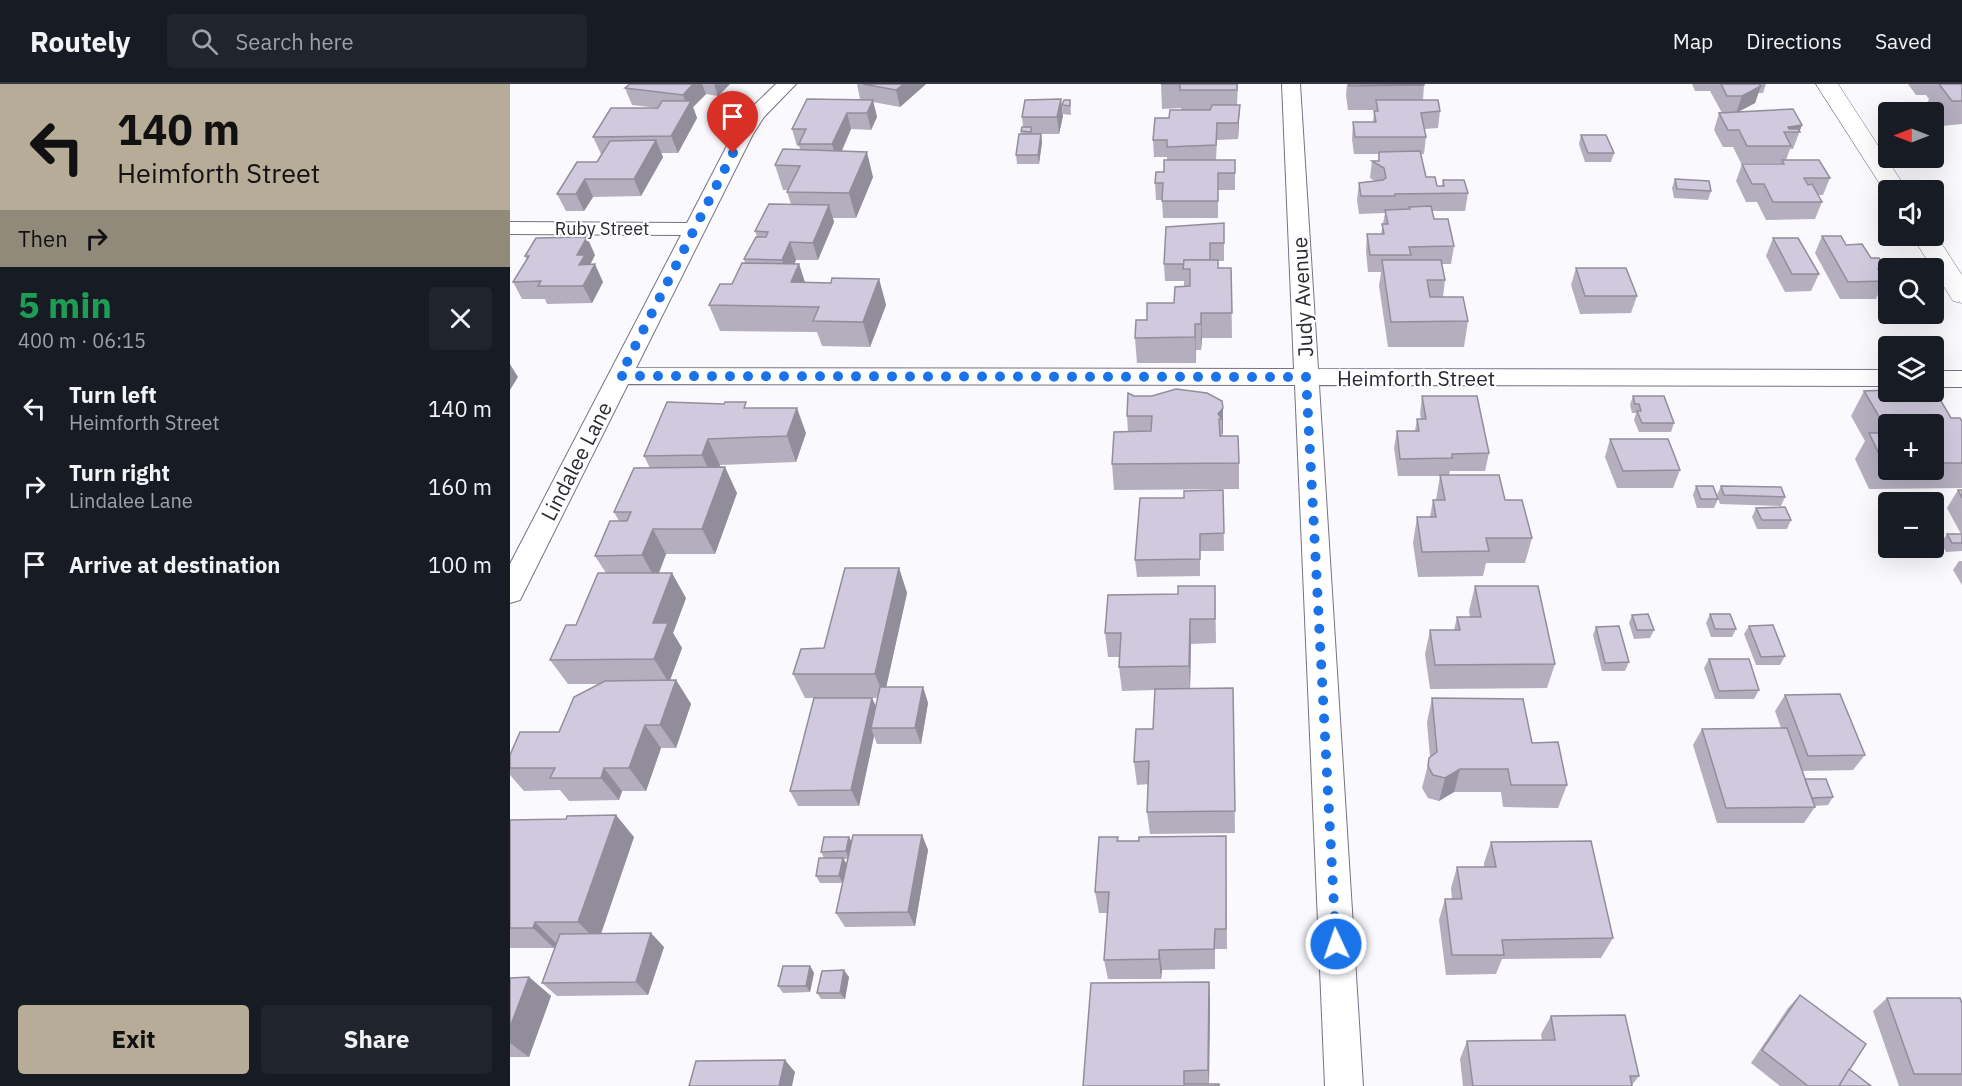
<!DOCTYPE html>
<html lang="en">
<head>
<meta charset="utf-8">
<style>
	:root { --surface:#171b24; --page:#20242c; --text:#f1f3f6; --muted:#9ea1a6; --line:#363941; --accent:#b6ac98 }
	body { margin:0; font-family:"IBM Plex Sans",sans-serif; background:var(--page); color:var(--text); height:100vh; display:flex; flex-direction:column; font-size:22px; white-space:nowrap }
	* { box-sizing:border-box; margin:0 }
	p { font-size:20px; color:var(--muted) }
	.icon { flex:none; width:33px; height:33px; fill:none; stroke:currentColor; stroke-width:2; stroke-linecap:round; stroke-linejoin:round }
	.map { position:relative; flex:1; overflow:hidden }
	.sheet { display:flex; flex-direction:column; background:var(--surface); width:510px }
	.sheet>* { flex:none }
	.top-card { background:#b6ac98; color:#111; overflow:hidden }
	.needle { width:39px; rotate:270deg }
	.fabs { position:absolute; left:1368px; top:18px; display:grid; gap:12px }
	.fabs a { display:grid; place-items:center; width:66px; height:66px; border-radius:6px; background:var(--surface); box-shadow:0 6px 24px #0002; font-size:30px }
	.pin { position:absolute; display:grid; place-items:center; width:51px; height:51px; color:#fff; margin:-62px -26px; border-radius:50% 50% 50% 0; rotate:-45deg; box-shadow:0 0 6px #0007 }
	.pin .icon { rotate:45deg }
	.me { position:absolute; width:66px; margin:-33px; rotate:357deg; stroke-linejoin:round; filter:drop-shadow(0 0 4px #0008) }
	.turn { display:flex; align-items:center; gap:21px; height:126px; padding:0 18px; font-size:27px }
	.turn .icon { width:78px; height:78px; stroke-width:2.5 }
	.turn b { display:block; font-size:42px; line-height:51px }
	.then { display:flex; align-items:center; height:57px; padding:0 18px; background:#0003; gap:12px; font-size:22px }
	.round { display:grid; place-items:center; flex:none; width:63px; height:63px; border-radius:6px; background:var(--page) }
	.head { display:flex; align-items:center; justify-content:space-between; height:102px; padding:0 18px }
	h1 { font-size:36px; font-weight:800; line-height:45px; color:#1e9e55 }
	.cta { display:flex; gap:12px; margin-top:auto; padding:12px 18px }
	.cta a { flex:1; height:69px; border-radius:6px; background:var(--accent); color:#111; font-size:24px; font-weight:800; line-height:69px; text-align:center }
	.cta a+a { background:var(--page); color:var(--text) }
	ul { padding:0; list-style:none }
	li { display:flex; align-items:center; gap:18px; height:78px; padding:0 18px }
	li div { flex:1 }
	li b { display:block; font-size:22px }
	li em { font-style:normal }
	header { display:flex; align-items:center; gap:36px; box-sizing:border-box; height:84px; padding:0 30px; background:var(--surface); border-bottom:2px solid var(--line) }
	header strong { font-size:28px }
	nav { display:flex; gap:33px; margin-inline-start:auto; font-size:21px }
	.search { width:420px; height:54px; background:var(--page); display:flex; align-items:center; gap:15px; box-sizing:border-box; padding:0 21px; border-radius:6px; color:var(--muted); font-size:22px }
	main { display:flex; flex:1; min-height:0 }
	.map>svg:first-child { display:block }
</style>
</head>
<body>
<header>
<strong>Routely</strong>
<div class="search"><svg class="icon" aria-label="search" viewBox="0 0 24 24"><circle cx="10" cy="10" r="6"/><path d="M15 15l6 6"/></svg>Search here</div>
<nav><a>Map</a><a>Directions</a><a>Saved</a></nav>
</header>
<main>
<section class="sheet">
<div class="top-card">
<div class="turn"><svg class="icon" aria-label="left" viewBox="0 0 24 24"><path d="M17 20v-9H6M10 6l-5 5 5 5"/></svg><div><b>140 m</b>Heimforth Street</div></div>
<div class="then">Then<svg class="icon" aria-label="right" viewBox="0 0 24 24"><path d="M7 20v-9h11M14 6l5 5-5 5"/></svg></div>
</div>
<div class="head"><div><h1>5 min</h1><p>400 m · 06:15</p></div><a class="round"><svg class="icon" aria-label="close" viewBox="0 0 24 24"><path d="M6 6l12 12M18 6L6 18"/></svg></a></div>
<ul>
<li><svg class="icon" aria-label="left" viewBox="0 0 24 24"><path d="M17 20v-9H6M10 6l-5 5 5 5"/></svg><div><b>Turn left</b><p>Heimforth Street</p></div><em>140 m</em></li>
<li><svg class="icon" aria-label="right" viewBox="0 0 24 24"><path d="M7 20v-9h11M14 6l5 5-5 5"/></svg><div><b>Turn right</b><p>Lindalee Lane</p></div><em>160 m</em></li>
<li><svg class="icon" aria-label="arrive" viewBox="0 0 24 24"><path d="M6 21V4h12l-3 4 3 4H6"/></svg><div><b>Arrive at destination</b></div><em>100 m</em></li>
</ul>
<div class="cta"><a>Exit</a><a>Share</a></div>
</section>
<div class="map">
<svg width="1452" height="1002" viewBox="0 0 1452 1002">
	<rect width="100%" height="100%" fill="#faf9fd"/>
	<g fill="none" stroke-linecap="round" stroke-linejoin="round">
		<!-- minor casing -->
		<g stroke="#787284" stroke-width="2">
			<g id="minor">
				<path d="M266 0H286L254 33 243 50 126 284 784 285 772 0H790L808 285 1378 286V302L809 301 853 1002H815L785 301 118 300 10 516 0 519V480L171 151 0 150V138L177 139 223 50 240 25Z"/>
				<rect x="1424" y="287" width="28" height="16"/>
			</g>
		</g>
		<!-- tertiary casing -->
		<g stroke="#787284" stroke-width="1">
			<g id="tertiary">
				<path d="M1306 0H1328L1397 106H1378V112L1377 111Z"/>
				<path d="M1424 148 1452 191V219L1443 217 1402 152H1424Z"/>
			</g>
		</g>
		<!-- minor -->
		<use href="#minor" fill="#fff" fill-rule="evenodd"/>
		<!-- tertiary -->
		<use href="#tertiary" fill="#fff" fill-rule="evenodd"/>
	</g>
	<!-- wall -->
	<g fill="#b4aebf" fill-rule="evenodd">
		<path d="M120 0H220L208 12 196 10 183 23 187 34 168 69H151L153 73 131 112 83 113 74 127H56L47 110 87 78 92 70H91L83 53 148 24 122 21 115 4Z"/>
		<path d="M347 0H416L390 23 363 18 367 33 361 46 341 45 332 67 363 93 346 134H323L324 138 308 176H286L284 180H289L295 198 321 199 369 195 376 221 360 263 312 262 307 248 210 247 199 221 222 200 235 179 234 175 247 153 245 147 281 120 277 108 278 106H273L265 81 290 65 289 62H287L282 45 350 15Z"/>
		<path d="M651 0H728L727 21 729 38 728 55 707 56 706 76H725V106H708V134H653L652 116H646L645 99 654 88 657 76V73H644L643 56 659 34 671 26V24L652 25Z"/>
		<path d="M837 0H914L913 16 930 27 928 44 914 45 916 53 914 70H911L916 93 927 102H932L933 96 958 109 955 127H922L924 135 944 162 941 180H932L935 196 933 213 958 237 954 263H878L869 202 871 188H858L856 167 857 150H871L875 129 849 130 847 116 849 99 865 97 860 94 862 77H868L869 70H844L842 55 843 38H863L864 27H865V26H838L836 11Z"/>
		<path d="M1182 0H1256L1253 9H1248L1245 19 1228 28 1292 41 1283 65H1280L1276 76 1320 94 1313 111H1308L1312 118 1305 135 1256 136 1247 118H1236L1226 97 1232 80H1270L1271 79H1231L1223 63H1213L1204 46 1209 29H1212L1200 7H1185Z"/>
		<path d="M1398 0H1452V40L1431 42 1424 32V28H1421L1416 22 1419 15 1416 11H1406Z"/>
		<path d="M560 16 561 31 553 30 552 21Z"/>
		<path d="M553 32 549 50H531L532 58 529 80H507L506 71 511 50V47L513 43 512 33Z"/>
		<path d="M1071 51 1104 69 1101 78H1075L1069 60Z"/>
		<path d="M1165 95 1201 107 1198 116 1164 114 1162 104Z"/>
		<path d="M714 139V177H708V184H721L722 254H692L691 266H686V279H627L625 254 637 236 664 219 674 202V197H655L654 180Z"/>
		<path d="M1312 152 1361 174 1375 185 1372 193 1374 197 1366 215H1330L1305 169Z"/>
		<path d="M1263 154 1309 190 1301 207 1275 208 1256 172Z"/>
		<path d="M85 171 80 180 93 198 82 219 37 220 35 215H12L3 198 17 176 15 172Z"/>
		<path d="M1066 184 1127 212 1121 229 1070 230 1061 201Z"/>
		<path d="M1354 307 1452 338V404L1359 405 1345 375 1355 357 1341 332ZM1378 340H1424V386H1378Z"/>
		<path d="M624 312 712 317 713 349 712 352 729 379V405L604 406 602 380 618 348 617 332Z"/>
		<path d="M912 312 979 369 975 387H940L939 391 995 416 1022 454 1015 479H976L973 492 908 493 903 459 907 433H920L923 416H926L930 392H888L884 364 887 347H905L907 335H911L910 330Z"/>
		<path d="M1123 312 1164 339 1161 348H1129L1124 336 1126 329H1122L1120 321Z"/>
		<path d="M239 324 296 349 286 378 210 381 209 383 227 409 205 470H156L149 489 176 514 163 549 172 564 160 596H166L181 620 166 664H151L136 707H112L109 716 59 717 50 706 14 707 0 691V671L49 648 90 600H58L40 576 66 541 96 489 85 472 109 437 104 428 140 384 134 372Z"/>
		<path d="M1100 355 1170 386 1163 404H1107L1095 373Z"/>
		<path d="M1186 402 1208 415 1204 424H1187L1183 411Z"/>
		<path d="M1211 402 1275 413 1271 422 1210 420 1207 411Z"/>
		<path d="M713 406 714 467H690V492L627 493 625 476 674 414Z"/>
		<path d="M1448 406H1452V467L1436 468 1431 459 1437 450H1451L1437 424Z"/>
		<path d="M1246 424 1281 436 1277 445H1247L1242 433Z"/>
		<path d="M1449 477H1452V501L1443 486Z"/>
		<path d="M389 484 397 509 376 603H413L418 619 411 660H367L364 652 349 722H288L280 707 345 614H295L283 590 314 564ZM362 614H368L366 622Z"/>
		<path d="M705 502 706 559 681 560 680 605 723 604 725 749 640 750 637 728 639 700 627 701 624 678 643 645 645 606 612 607 609 583V573H598L595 549 668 510Z"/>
		<path d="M965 502 1045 580 1037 604 920 605 915 570 920 546H944L947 533H960L959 527Z"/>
		<path d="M1200 530 1226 545 1222 553H1201L1196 539Z"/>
		<path d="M1122 531 1144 546 1140 554 1124 555 1119 539Z"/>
		<path d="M1239 542 1275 572 1270 581H1246L1234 550Z"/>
		<path d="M1086 543 1119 578 1115 587H1092L1083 551Z"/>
		<path d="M1199 575 1249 606 1244 615H1205L1194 584Z"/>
		<path d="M1275 611 1355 671 1343 686 1292 687 1295 695 1323 713 1318 721 1305 722V723L1294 739H1207L1183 661 1192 645 1271 644 1265 627Z"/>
		<path d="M922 614 1022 659 1057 701 1048 724 993 723 991 708H944L929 717 918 714 912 704 920 673 917 638Z"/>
		<path d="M0 736 124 753 91 850 154 863 138 911 47 912 32 899 47 859 44 864H0Z"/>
		<path d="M412 751 418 766 405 842 335 843 326 829 333 799H310L306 792 314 774 311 768 342 758ZM334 775H338L337 781Z"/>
		<path d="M716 752 717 865H705V885L652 886 651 895H598L594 876 597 829H589L585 808 608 753V757H629Z"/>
		<path d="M981 758 1103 854 1091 874 992 875 986 890 936 891 929 836 935 815H942L941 804 947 783H974V779Z"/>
		<path d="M300 882 304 889 300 908 273 909 268 902Z"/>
		<path d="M19 893 41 912 19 973H0V894Z"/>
		<path d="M339 893 335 915H311L307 909Z"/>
		<path d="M699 898 700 917 699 1000 573 1002Z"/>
		<path d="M1290 911 1339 985 1361 1002H1270L1241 979 1278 924Z"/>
		<path d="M1377 914 1452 920V1002H1389L1363 927Z"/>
		<path d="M1041 932 1129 992 1122 1001V1002H953L950 975 957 957H1032L1031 950Z"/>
	</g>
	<!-- shaded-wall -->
	<g fill="#928d9b">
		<path d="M183 0H192L196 10 183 23 187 34 168 69 161 52 177 23 173 11Z"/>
		<path d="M204 0H220L208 12Z"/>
		<path d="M394 0H416L390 23 386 6Z"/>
		<path d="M1251 2 1245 19 1226 29 1232 12Z"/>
		<path d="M551 14 553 32 549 50 547 33Z"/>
		<path d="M363 16 367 33 361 46 357 29Z"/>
		<path d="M730 21 728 55V39Z"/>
		<path d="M337 29 341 45 327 77 322 60Z"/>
		<path d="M1292 41 1289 48H1276L1278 43Z"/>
		<path d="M531 50 532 58 529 80 528 71Z"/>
		<path d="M146 56 153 73 131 112 124 95Z"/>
		<path d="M357 68 363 93 346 134 339 109Z"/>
		<path d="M75 95 83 113 74 127 66 110Z"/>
		<path d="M319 121 324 138 308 176 303 159Z"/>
		<path d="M77 153 85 171 80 181 85 180 93 198 82 219 73 202 67 171Z"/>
		<path d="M280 158 286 176 278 194 272 176Z"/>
		<path d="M289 180 297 205 290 223 281 198Z"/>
		<path d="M369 195 376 221 360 263 353 238Z"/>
		<path d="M691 229 692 254 691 266Z"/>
		<path d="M685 240 686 266V279L685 253Z"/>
		<path d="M0 280 8 293 0 306Z"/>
		<path d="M287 324 296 349 286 378 277 352Z"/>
		<path d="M713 324V349L712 350V335L708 330Z"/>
		<path d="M198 355 210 381 204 397 192 371Z"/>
		<path d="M215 383 227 409 205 470 192 445Z"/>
		<path d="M143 445 156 470 146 496 132 471Z"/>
		<path d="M389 484 397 509 374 613 365 590Z"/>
		<path d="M162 489 176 514 163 549 172 564 159 599 144 575 143 539Z"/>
		<path d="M680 535 681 560 680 606 679 582Z"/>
		<path d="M166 596 181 620 166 664 150 641Z"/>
		<path d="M413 603 418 619 411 660 405 644Z"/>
		<path d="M362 614 369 630 361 644 364 652 349 722 341 706Z"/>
		<path d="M135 641 151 664 136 707 119 684Z"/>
		<path d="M94 684 112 707 109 716 91 694Z"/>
		<path d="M950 685 944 708 929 717 935 694Z"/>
		<path d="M106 731 124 753 88 858 68 838Z"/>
		<path d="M412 751 418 766 405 842 398 828Z"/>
		<path d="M339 753 343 760 339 775 336 767Z"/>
		<path d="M333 774 337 781 333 799 329 792Z"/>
		<path d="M25 838 46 859 44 864 23 844Z"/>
		<path d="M141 849 154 863 138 911 126 898Z"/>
		<path d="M649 866 652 886 651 895 649 875Z"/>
		<path d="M300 882 304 889 300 908 296 902Z"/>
		<path d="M334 886 339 893 335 915 330 909Z"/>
		<path d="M19 893 41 912 19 973 0 959V943Z"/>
		<path d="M699 898 700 917 699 1002 698 986Z"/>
		<path d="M275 976 285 988 282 1002H269Z"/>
	</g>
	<!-- building -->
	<g fill="#d1cade" stroke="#928d9b" stroke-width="1.5">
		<path d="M120 0H183L173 11 115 4Z"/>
		<path d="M353 0H394L386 6Z"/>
		<path d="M651 0H727V6H670V0Z"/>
		<path d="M839 0H914V1L840 2Z"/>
		<path d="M1211 0H1249L1251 2 1232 12H1217Z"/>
		<path d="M1429 0H1452V17H1442Z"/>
		<path d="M297 15 363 16 357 29H337L322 60H289L296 45H282Z"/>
		<path d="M551 15 547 33H512L515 16Z"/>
		<path d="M554 16H560V22L552 21Z"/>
		<path d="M866 16H928L930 27 911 29 916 53H845L843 38H866L864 27H868Z"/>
		<path d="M152 17H181L161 52 83 53 101 24H148Z"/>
		<path d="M702 21H730L728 39H707L706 61 657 63V56H643L645 34H659L660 26H700Z"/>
		<path d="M1283 25 1292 41 1278 43 1279 45H1288L1290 48H1274L1281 62H1237L1229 46H1218L1209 29Z"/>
		<path d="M512 43H521V48L511 47Z"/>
		<path d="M509 50H531L528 71H506Z"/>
		<path d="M1071 51H1096L1104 69H1078Z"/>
		<path d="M146 56 124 95H75L66 110H47L67 78H87L100 57Z"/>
		<path d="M273 65 357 68 339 109 277 108 290 82 265 81Z"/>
		<path d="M910 67 916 93H925L927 102H934L933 96H954L958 109 885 110V112H851L849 99 873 96 876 94 874 84 862 77H869V68Z"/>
		<path d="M654 76H725V89H708V117H652L653 99H645L646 88H654Z"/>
		<path d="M1272 76H1309L1320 94H1294L1298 101 1302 100 1312 118H1263L1254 100H1242L1232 80H1274Z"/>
		<path d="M1165 95 1199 97 1201 107 1167 105Z"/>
		<path d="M259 120 319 121 303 159 280 158 272 176 234 175 246 153H256L258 148 245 147Z"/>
		<path d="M921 122 924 135H938L944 162 899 163 901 171H860L857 150H874L872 140H878L875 126 900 125 899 123Z"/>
		<path d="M714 139V159H700V176H674V180H654L656 143Z"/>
		<path d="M1312 152H1331L1336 161 1352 160 1361 174H1369L1375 185H1368L1374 197 1338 198Z"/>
		<path d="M77 153 67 171H75L69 181 85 180 73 202H28L31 197 3 198 19 172H15L26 154Z"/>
		<path d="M1263 154H1288L1309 190H1282Z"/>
		<path d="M674 176H708V184H721L722 229H691V240H685V253L625 254 626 236H637V219H664L665 203 680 202V185H673Z"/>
		<path d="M872 176H931L935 196H917L920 213H953L958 237 881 238Z"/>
		<path d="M232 179 289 180 281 198 321 199 322 194 369 195 353 238 303 237 309 223 199 221 210 200H222Z"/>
		<path d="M1066 184H1116L1127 212H1075Z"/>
		<path d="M666 305 697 309 712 317 713 324 708 330 712 335H709L710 352H728L729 379 602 380 604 348 641 347 642 332H617L618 309 624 312H642Z"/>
		<path d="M1378 306V308H1419L1422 312H1428L1441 334H1450L1452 338V379H1424V340H1378V348L1354 307Z"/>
		<path d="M912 312H967L979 369 942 370V374L890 375 887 347H909L907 335H916Z"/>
		<path d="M1123 312H1154L1164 339H1132L1127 327H1131L1129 320H1125Z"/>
		<path d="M157 318 214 320 215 318H236L234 324H287L277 352 198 355 192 371 134 372Z"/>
		<path d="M1359 349H1378V380H1374Z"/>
		<path d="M1100 355H1158L1170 386 1113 387Z"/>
		<path d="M215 383 192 445H143L132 471 85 472 100 437H117L121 428H104L124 384Z"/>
		<path d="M930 391H989L995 416H1012L1022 454H976L979 467 912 468 907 433H926L923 416H935Z"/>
		<path d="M1186 402H1203L1208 415H1191Z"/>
		<path d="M1211 402 1271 403 1275 413 1214 411Z"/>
		<path d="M713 406 714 449 690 450V475L625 476 630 414H674V407Z"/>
		<path d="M1448 406H1452V414Z"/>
		<path d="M1275 423 1281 436H1252L1246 424Z"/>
		<path d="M1437 450H1452V459H1442Z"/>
		<path d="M335 484H389L365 590H283L291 565 314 564Z"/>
		<path d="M88 489H162L143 539H158L144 575 40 576 56 541H66Z"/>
		<path d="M668 502H705V535H680L679 582 609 583 611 549H595L598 511 668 510Z"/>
		<path d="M965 502H1028L1045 580 925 581 920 546H950L947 533H971Z"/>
		<path d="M1138 530 1144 546H1127L1122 531Z"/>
		<path d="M1200 530H1220L1226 545H1205Z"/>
		<path d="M1263 541 1275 572 1251 573 1239 542Z"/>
		<path d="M1109 542 1119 578 1095 579 1086 543Z"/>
		<path d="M1199 575H1239L1249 606 1209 607Z"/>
		<path d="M166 596 150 641H135L119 684H94L91 694H40L45 684H0V671L10 648H49L64 613 95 597Z"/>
		<path d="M370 603H413L405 644H361Z"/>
		<path d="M723 604 725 727 637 728 639 677 624 678 626 645H643L645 605Z"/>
		<path d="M1330 610 1355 671 1298 672 1275 611Z"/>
		<path d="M304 614H362L341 706 280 707Z"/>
		<path d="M922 614 1013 615 1022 659 1048 658 1057 701H1001L998 685H950L935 694 923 691 918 682 919 674 927 668Z"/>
		<path d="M1277 644 1305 723 1216 724 1192 645Z"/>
		<path d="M1295 695H1316L1323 713 1302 714Z"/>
		<path d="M106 731 68 838H25L23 844H0V736L56 735 57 732Z"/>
		<path d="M343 751H412L398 828 326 829Z"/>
		<path d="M716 752V845H705L704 865 649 866V875L594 876 599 808H585L589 753H608L607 757H629V753Z"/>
		<path d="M314 753H339L336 767 311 768Z"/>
		<path d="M1081 757 1103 854 992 856 994 871H942L935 815H952L947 783H986L981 758Z"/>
		<path d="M309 774H333L329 792H306Z"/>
		<path d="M141 849 126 898 32 899 50 850Z"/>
		<path d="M273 882H300L296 902H268Z"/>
		<path d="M334 886 330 909H307L312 887Z"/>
		<path d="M19 893 0 943V894Z"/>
		<path d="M699 898 698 986 674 987V1000H709V1002H573L581 899Z"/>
		<path d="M1290 911 1356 960 1329 1002H1298L1252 966Z"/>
		<path d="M1377 914H1450L1452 920V990H1404Z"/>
		<path d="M1115 931 1129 992H1120L1122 1002H963L957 957 1045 956 1041 932Z"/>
		<path d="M275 976 269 1002H179L186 977Z"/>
		<path d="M1339 985 1361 1002H1329Z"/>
	</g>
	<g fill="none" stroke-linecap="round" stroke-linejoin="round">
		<!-- route -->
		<path stroke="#1a73e8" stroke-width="10" stroke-dasharray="0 18" d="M223 69 110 292 796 293 826 860"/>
	</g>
	<g text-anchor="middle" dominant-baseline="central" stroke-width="4.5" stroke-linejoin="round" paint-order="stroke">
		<!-- far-street labels -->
		<g font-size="18" fill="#2c2931" stroke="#fff">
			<text x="92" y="144">Ruby Street</text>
		</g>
		<!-- street labels -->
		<g font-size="21" fill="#2c2931" stroke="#fff">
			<text transform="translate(792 213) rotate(-93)">Judy Avenue</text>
			<text x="906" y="294">Heimforth Street</text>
			<text transform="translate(66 377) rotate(-63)">Lindalee Lane</text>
		</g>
	</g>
</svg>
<div class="fabs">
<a><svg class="needle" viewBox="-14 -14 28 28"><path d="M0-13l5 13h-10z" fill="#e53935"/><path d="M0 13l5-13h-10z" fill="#9ea1a6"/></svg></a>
<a><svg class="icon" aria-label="sound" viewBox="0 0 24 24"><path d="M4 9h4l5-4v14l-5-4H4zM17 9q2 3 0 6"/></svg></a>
<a><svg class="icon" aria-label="search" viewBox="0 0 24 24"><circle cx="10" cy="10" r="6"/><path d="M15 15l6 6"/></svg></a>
<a><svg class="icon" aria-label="layers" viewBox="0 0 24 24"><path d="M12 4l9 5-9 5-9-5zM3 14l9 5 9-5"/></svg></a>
<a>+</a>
<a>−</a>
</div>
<div class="pin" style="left:223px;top:69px;background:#d93025"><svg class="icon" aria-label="arrive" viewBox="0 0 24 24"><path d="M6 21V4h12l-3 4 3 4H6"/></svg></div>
<svg class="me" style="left:826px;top:860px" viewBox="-20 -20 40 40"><circle r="17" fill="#1a73e8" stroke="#fff" stroke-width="3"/><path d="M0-11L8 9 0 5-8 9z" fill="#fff"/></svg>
</div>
</main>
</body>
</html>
